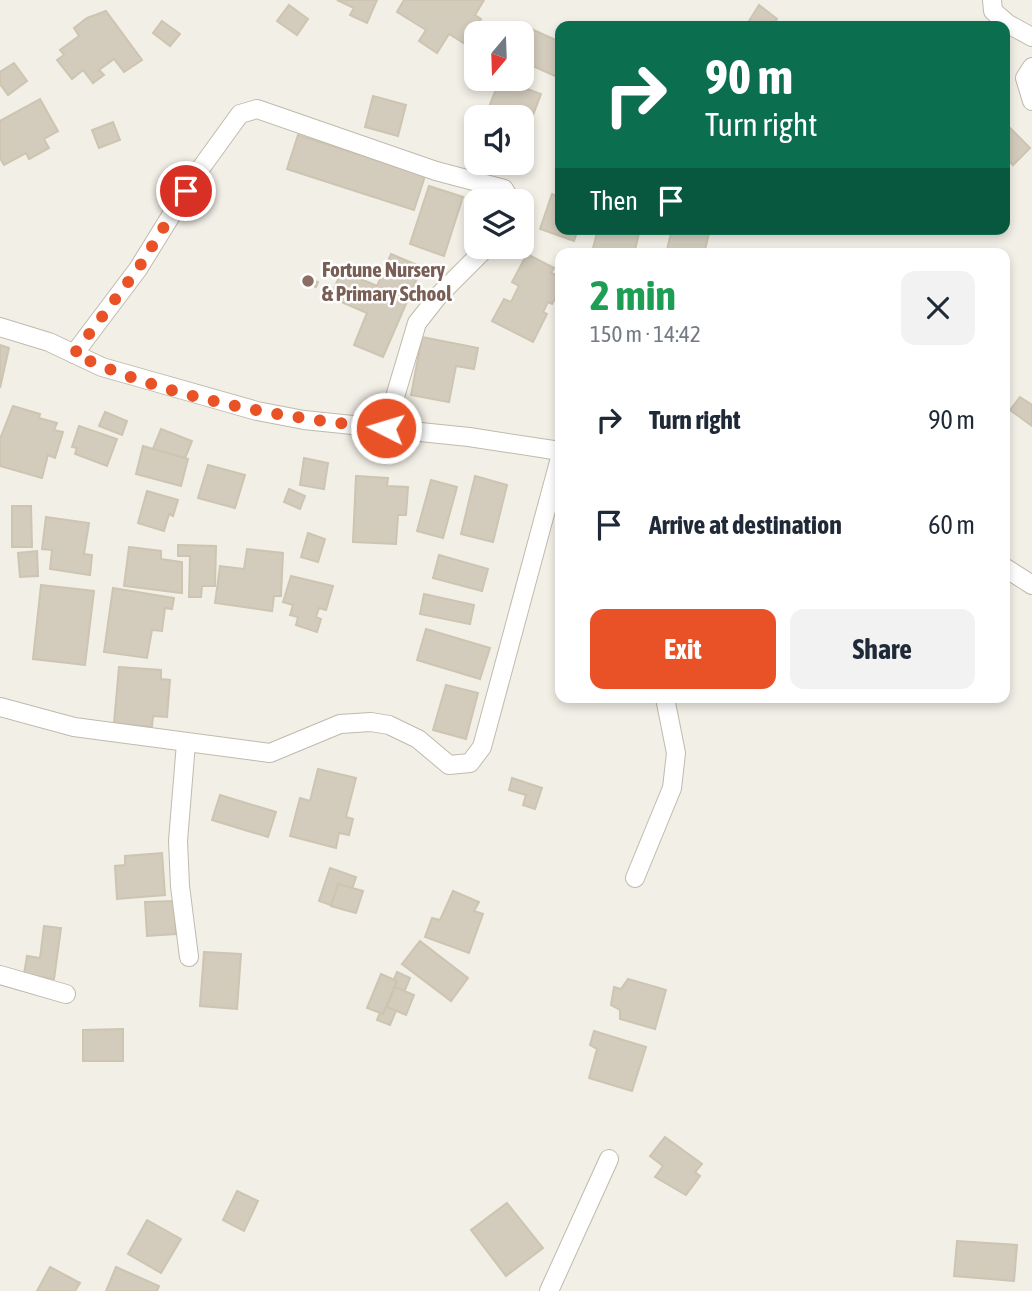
<!DOCTYPE html>
<html lang="en">
<head>
<meta charset="utf-8">
<style>
	:root { --surface:#fff; --page:#f2f2f3; --text:#1f2937; --muted:#747a83; --accent:#e95127 }
	body { margin:0; font-family:"Asap Condensed",sans-serif; background:var(--page); color:var(--text); height:100vh; display:flex; flex-direction:column; font-size:26px; white-space:nowrap }
	* { box-sizing:border-box; margin:0 }
	p { font-size:23px; color:var(--muted) }
	.icon { flex:none; width:38px; height:38px; fill:none; stroke:currentColor; stroke-width:2; stroke-linecap:round; stroke-linejoin:round }
	.map { position:relative; flex:1; overflow:hidden }
	.details { position:absolute; left:555px; top:248px; width:455px; height:455px; display:flex; flex-direction:column; background:var(--surface); border-radius:14px; box-shadow:0 4px 10px #0003 }
	.details>* { flex:none }
	.top-card { position:absolute; left:555px; top:21px; width:455px; height:214px; border-radius:14px; box-shadow:0 4px 10px #0003; background:#0b6e4f; color:#fff; overflow:hidden }
	.needle { width:46px; rotate:199deg }
	.tools { position:absolute; left:464px; top:21px; display:grid; gap:14px }
	.tools a { display:grid; place-items:center; width:70px; height:70px; border-radius:14px; background:var(--surface); box-shadow:0 4px 10px #0003; font-size:35px }
	.pin { position:absolute; display:grid; place-items:center; width:60px; height:60px; color:#fff; margin:-30px; border:4px solid #fff; border-radius:50%; box-shadow:0 2px 7px #0007 }
	.me { position:absolute; width:77px; margin:-38px; rotate:275deg; stroke-linejoin:round; filter:drop-shadow(0 0 5px #0008) }
	.turn { display:flex; align-items:center; gap:24px; height:147px; padding:0 35px; font-size:32px }
	.turn .icon { width:91px; height:91px; stroke-width:2.5 }
	.turn b { display:block; font-size:49px; line-height:60px }
	.then { display:flex; align-items:center; height:66px; padding:0 35px; background:#0003; gap:14px; font-size:26px }
	.round { display:grid; place-items:center; flex:none; width:74px; height:74px; border-radius:14px; background:var(--page) }
	.overview { display:flex; align-items:center; justify-content:space-between; height:119px; padding:0 35px }
	h1 { font-size:42px; font-weight:700; line-height:52px; color:#1e9e55 }
	.action { display:flex; gap:14px; margin-top:auto; padding:14px 35px }
	.action a { flex:1; height:80px; border-radius:14px; background:var(--accent); color:#fff; font-size:28px; font-weight:700; line-height:80px; text-align:center }
	.action a+a { background:var(--page); color:var(--text) }
	ul { padding:0; list-style:none }
	li { display:flex; align-items:center; gap:21px; height:105px; padding:0 35px }
	li div { flex:1 }
	li b { display:block; font-size:26px }
	li em { font-style:normal }
	.map>svg:first-child { display:block }
</style>
</head>
<body>
<div class="map">
<svg width="1032" height="1291" viewBox="0 0 1032 1291">
	<rect width="100%" height="100%" fill="#f2efe7"/>
	<!-- building -->
	<g fill="#d3ccbd" stroke="#cdc4b1" stroke-width="2">
		<path d="M337 0H377L367 23 350 15 354 8Z"/>
		<path d="M404 0H484L475 15 481 19 465 44 449 34 437 53 419 41 426 30 397 12Z"/>
		<path d="M289 5 308 19 297 35 277 21Z"/>
		<path d="M759 5 777 19 772 26H746Z"/>
		<path d="M106 11 142 60 124 72 114 59 99 70 104 75 93 83 83 70 72 79 57 60 64 55 60 50 79 36 74 28 87 18Z"/>
		<path d="M162 21 180 34 170 46 153 33Z"/>
		<path d="M529 28 560 42V70L557 77 522 61V44Z"/>
		<path d="M14 63 27 81 8 95 0 84V72Z"/>
		<path d="M500 79 541 94 522 144V117H485Z"/>
		<path d="M373 96 406 105 398 136 365 127Z"/>
		<path d="M40 99 58 131 44 139 49 148 29 159 26 153 4 165 0 158V121Z"/>
		<path d="M113 122 120 140 99 148 92 130Z"/>
		<path d="M1006 124 1030 148 1013 165 1004 156Z"/>
		<path d="M298 135 425 176 414 210 287 169Z"/>
		<path d="M429 186 463 197 444 256 410 244Z"/>
		<path d="M552 194 560 197V229H578L574 241 540 229Z"/>
		<path d="M598 229H640L634 254 592 252Z"/>
		<path d="M672 229H710L704 254H666Z"/>
		<path d="M391 254 422 267 383 357 354 345 367 313 330 297 342 271 377 286Z"/>
		<path d="M527 254 554 268 551 273 560 277V290L552 304 548 302 543 312 547 314 533 342 492 321 504 299 511 302 519 286 512 282Z"/>
		<path d="M305 277 318 282 316 287 303 282Z"/>
		<path d="M422 337 478 348 474 369 456 366 449 402 411 395Z"/>
		<path d="M0 345 9 348 0 388Z"/>
		<path d="M1020 397 1032 405V426L1010 410Z"/>
		<path d="M13 406 40 414 39 418 57 423 54 430 63 432 55 458 48 455 42 478 0 466V439Z"/>
		<path d="M105 412 127 421 122 435 99 426Z"/>
		<path d="M79 426 117 439 107 466 75 454 77 448 72 447Z"/>
		<path d="M161 429 192 441 179 473 148 461Z"/>
		<path d="M143 446 188 459 181 486 136 474Z"/>
		<path d="M304 458 328 463 324 489 300 485Z"/>
		<path d="M208 465 245 475 235 508 198 498Z"/>
		<path d="M356 476 388 478 387 486 408 487 406 515H398L396 544 353 542Z"/>
		<path d="M475 476 507 485 493 542 461 534Z"/>
		<path d="M431 480 457 487 443 538 417 531Z"/>
		<path d="M289 489 305 496 300 509 284 502Z"/>
		<path d="M147 491 178 500 173 516 169 514 164 531 138 523Z"/>
		<path d="M12 506H31L32 547H12Z"/>
		<path d="M46 517 89 523 84 554 92 555 90 575 50 569 52 550 42 549Z"/>
		<path d="M308 533 325 539 318 562 301 557Z"/>
		<path d="M178 545 216 546 215 586H202L201 597H189L190 556H178Z"/>
		<path d="M129 547 161 551V559L182 562V593L124 586Z"/>
		<path d="M247 549 283 553 281 596H274L272 611 215 603 220 566 244 569Z"/>
		<path d="M37 551 38 576 20 577 18 553Z"/>
		<path d="M439 555 488 569 482 591 433 578Z"/>
		<path d="M291 576 333 586 326 610 319 608 316 617 321 619 317 632 296 625 298 617 290 615 293 605 283 602Z"/>
		<path d="M41 585 94 591 85 665 33 659Z"/>
		<path d="M113 588 174 598 172 609 165 608 162 631 152 630 147 658 104 652Z"/>
		<path d="M424 594 474 605 470 624 420 614Z"/>
		<path d="M426 629 490 648 480 679 417 660Z"/>
		<path d="M119 667 161 670V679L170 680 167 717 153 716 152 727 114 723Z"/>
		<path d="M446 685 478 693 466 739 433 730Z"/>
		<path d="M318 769 356 778 346 817 353 819 349 835 339 833 336 848 290 836 300 798 310 801Z"/>
		<path d="M512 778 542 788 535 809 523 805 526 795 509 790Z"/>
		<path d="M220 795 276 812 268 837 212 820Z"/>
		<path d="M162 853 165 895 117 899 115 866 125 865V856Z"/>
		<path d="M330 868 356 877 345 910 319 901Z"/>
		<path d="M338 884 363 891 356 913 331 906Z"/>
		<path d="M453 891 479 902 474 911 483 914 469 953 425 937 432 918 440 920Z"/>
		<path d="M174 901 176 934 147 936 145 902Z"/>
		<path d="M44 926 61 928 54 979 24 974 27 956 40 958Z"/>
		<path d="M420 941 468 978 451 1001 402 964Z"/>
		<path d="M204 952 241 954 237 1009 200 1006Z"/>
		<path d="M397 972 410 978 390 1025 377 1020Z"/>
		<path d="M381 974 397 981 383 1014 367 1008Z"/>
		<path d="M628 979 666 990 655 1029 620 1019V1010L611 1005 614 987 621 989Z"/>
		<path d="M395 987 414 995 406 1015 387 1007Z"/>
		<path d="M123 1029V1061H83V1030Z"/>
		<path d="M594 1031 646 1047 632 1091 589 1078 597 1049 590 1045Z"/>
		<path d="M665 1137 702 1164 695 1172 700 1176 686 1195 655 1177 663 1166 650 1156Z"/>
		<path d="M237 1191 258 1201 244 1231 223 1220Z"/>
		<path d="M507 1203 543 1248 506 1276 471 1230Z"/>
		<path d="M147 1220 181 1239 161 1273 128 1254Z"/>
		<path d="M957 1241 1017 1245 1014 1281 954 1276Z"/>
		<path d="M50 1267 80 1283 75 1291H37Z"/>
		<path d="M116 1267 159 1286 157 1291H106Z"/>
	</g>
	<g fill="none" stroke-linecap="round" stroke-linejoin="round">
		<!-- minor casing -->
		<g stroke="#c0baad" stroke-width="20">
			<g id="minor">
				<path d="M992 0 993 11 1008 24 1032 37"/>
				<path d="M1032 67 1025 78 1032 101"/>
				<path d="M0 327 49 342 102 367 257 411 304 420 469 437 560 451"/>
				<path d="M74 354 138 269 198 172 240 114 257 109 436 171 504 189 511 201"/>
				<path d="M386 427 417 323 439 295 487 247"/>
				<path d="M1004 567 1032 585"/>
				<path d="M0 707 74 727 270 753 340 724 371 722 389 725 418 739 449 765 470 763 482 747 560 458"/>
				<path d="M186 743 178 841 180 886 189 957"/>
				<path d="M635 878 672 788 676 753 665 698"/>
				<path d="M0 975 66 994"/>
				<path d="M549 1291 609 1159"/>
			</g>
		</g>
		<!-- minor -->
		<use href="#minor" stroke="#fff" stroke-width="18"/>
	</g>
	<g fill="none" stroke-linecap="round" stroke-linejoin="round">
		<!-- route -->
		<path stroke="#e95127" stroke-width="12" stroke-dasharray="0 21.6" d="M186 191 138 269 74 354C171 399 281 418 386 428"/>
	</g>
	<!-- markers -->
	<circle fill="#8d6e63" stroke="#fff" stroke-width="2.5" cx="308" cy="281" r="7"/>
	<g text-anchor="middle" dominant-baseline="central" stroke-width="5" stroke-linejoin="round" paint-order="stroke">
		<!-- education labels -->
		<g font-size="21" font-weight="bold" fill="#785e54" stroke="#fff" text-anchor="start">
			<text x="322" y="269">Fortune Nursery<tspan x="322" dy="24">&amp; Primary School</tspan></text>
		</g>
	</g>
</svg>
<div class="tools">
<a><svg class="needle" viewBox="-14 -14 28 28"><path d="M0-13l5 13h-10z" fill="#e53935"/><path d="M0 13l5-13h-10z" fill="#747a83"/></svg></a>
<a><svg class="icon" aria-label="sound" viewBox="0 0 24 24"><path d="M4 9h4l5-4v14l-5-4H4zM17 9q2 3 0 6"/></svg></a>
<a><svg class="icon" aria-label="layers" viewBox="0 0 24 24"><path d="M12 4l9 5-9 5-9-5zM3 14l9 5 9-5"/></svg></a>
</div>
<div class="pin" style="left:186px;top:191px;background:#d93025"><svg class="icon" aria-label="arrive" viewBox="0 0 24 24"><path d="M6 21V4h12l-3 4 3 4H6"/></svg></div>
<svg class="me" style="left:386px;top:428px" viewBox="-20 -20 40 40"><circle r="17" fill="#e95127" stroke="#fff" stroke-width="3"/><path d="M0-11L8 9 0 5-8 9z" fill="#fff"/></svg>
<div class="top-card">
<div class="turn"><svg class="icon" aria-label="right" viewBox="0 0 24 24"><path d="M7 20v-9h11M14 6l5 5-5 5"/></svg><div><b>90 m</b>Turn right</div></div>
<div class="then">Then<svg class="icon" aria-label="arrive" viewBox="0 0 24 24"><path d="M6 21V4h12l-3 4 3 4H6"/></svg></div>
</div>
<section class="details">
<div class="overview"><div><h1>2 min</h1><p>150 m · 14:42</p></div><a class="round"><svg class="icon" aria-label="close" viewBox="0 0 24 24"><path d="M6 6l12 12M18 6L6 18"/></svg></a></div>
<ul>
<li><svg class="icon" aria-label="right" viewBox="0 0 24 24"><path d="M7 20v-9h11M14 6l5 5-5 5"/></svg><div><b>Turn right</b></div><em>90 m</em></li>
<li><svg class="icon" aria-label="arrive" viewBox="0 0 24 24"><path d="M6 21V4h12l-3 4 3 4H6"/></svg><div><b>Arrive at destination</b></div><em>60 m</em></li>
</ul>
<div class="action"><a>Exit</a><a>Share</a></div>
</section>
</div>
</body>
</html>
